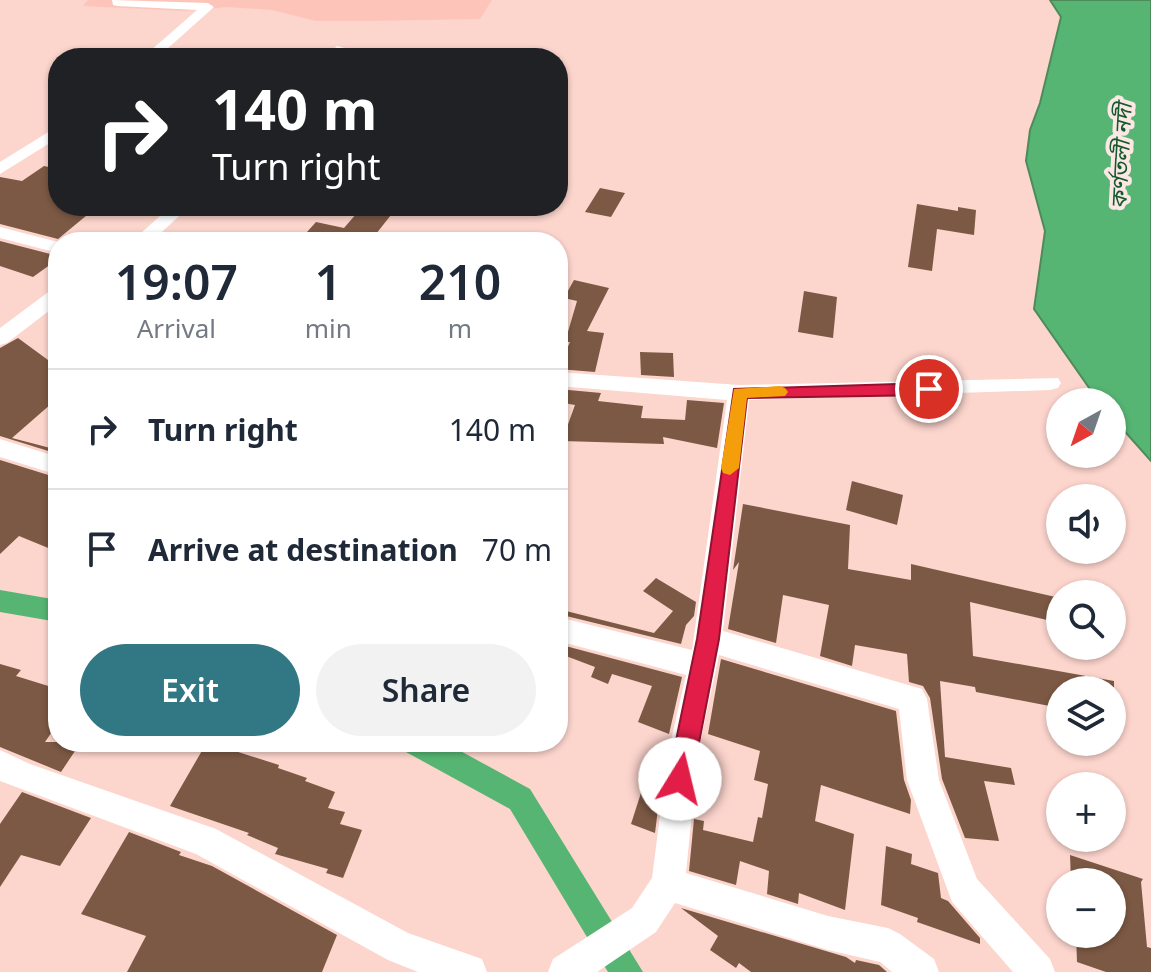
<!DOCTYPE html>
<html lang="en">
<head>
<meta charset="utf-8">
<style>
	:root { --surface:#fff; --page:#f2f2f3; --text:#1f2937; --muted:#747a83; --line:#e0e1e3; --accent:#317784 }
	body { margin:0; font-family:"Noto Sans","Noto Sans Bengali",sans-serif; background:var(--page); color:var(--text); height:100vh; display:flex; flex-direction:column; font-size:30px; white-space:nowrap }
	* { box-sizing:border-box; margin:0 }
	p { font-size:26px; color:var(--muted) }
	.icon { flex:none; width:44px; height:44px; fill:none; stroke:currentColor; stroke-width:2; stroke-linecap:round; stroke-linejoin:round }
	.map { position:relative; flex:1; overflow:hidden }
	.sheet { position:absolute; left:48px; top:232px; width:520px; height:520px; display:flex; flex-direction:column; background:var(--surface); border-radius:32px; box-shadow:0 2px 6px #0004 }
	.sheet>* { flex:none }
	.hud { position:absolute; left:48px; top:48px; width:520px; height:168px; border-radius:32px; box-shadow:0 2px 6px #0004; background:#202124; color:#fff; overflow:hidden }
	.needle { width:52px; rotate:220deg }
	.fabs { position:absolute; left:1046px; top:388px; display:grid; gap:16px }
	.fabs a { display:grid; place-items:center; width:80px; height:80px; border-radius:50%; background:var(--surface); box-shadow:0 2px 6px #0004; font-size:40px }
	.pin { position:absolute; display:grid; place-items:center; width:68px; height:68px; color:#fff; margin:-34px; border:4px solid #fff; border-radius:50%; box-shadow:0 2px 8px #0007 }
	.me { position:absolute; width:88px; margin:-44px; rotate:9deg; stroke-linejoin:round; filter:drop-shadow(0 0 6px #0008) }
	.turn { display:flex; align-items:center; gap:28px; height:168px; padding:0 32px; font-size:36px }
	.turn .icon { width:104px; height:104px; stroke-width:2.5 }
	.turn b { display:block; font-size:56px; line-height:68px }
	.eta { display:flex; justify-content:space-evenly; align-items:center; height:136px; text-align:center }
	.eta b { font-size:48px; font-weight:600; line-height:56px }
	.button { display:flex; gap:16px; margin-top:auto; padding:16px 32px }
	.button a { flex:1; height:92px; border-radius:48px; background:var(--accent); color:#fff; font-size:32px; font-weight:600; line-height:92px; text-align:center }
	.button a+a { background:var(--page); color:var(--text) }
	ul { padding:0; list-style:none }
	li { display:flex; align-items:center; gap:24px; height:120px; padding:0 32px; border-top:2px solid var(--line) }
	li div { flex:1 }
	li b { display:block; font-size:30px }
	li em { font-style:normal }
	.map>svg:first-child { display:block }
</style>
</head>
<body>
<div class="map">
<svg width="1151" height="972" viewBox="0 0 1151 972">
	<rect width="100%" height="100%" fill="#fcd5cd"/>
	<!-- built -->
	<path fill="#fdc5b9" d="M88 0H492L480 19 370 21H316L272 10 227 7 185 11 83 6Z"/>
	<!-- water -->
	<path fill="#56b573" stroke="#4e8b5b" stroke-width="2" d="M1050 0H1151V461L1112 417V402H1099L1034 309 1045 231 1026 161 1030 130 1040 103 1061 17Z"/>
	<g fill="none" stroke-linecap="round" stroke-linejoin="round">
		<!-- canal -->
		<g fill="#56b573" fill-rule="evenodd">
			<path d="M0 590 58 600V622L0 612Z"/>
			<path d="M402 742H444L530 789 643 972H608L510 809 406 752Z"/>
		</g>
	</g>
	<!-- building -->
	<g fill="#7c5944">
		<path d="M44 166 58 169V206H98L58 239 0 224V177L22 181Z"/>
		<path d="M600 188 625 193 611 217 585 212Z"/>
		<path d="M917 204 958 211V207L976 210 974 235 937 229 932 271 908 267Z"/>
		<path d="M363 206H398L376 234V242H298L316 222 344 228Z"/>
		<path d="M0 241 58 256V259L33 277 0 266Z"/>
		<path d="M574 280 609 288 587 331 604 333 595 372 558 369 570 342H565L577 301 564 298Z"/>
		<path d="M804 291 837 297 833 338 798 332Z"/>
		<path d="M18 338 48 360 58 351V406L51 404 12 438 58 450V454L0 436V348Z"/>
		<path d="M640 352 673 353 674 377 641 375Z"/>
		<path d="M558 389 601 393 598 401 643 406 641 418 685 420 687 400 724 403 717 448 663 437 664 444 562 441 575 405 558 402Z"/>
		<path d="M0 460 58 478V552L19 536 0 554Z"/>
		<path d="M852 481 903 495 897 525 846 510Z"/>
		<path d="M743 504 850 525 848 569 911 580V564L1060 598V623L970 602 973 656 1114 681V690H1060V708L976 692 975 687 940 681 945 757 1011 768 1015 785 984 781 999 841 965 838 942 779 930 698 923 686 909 682 907 654 855 645 852 666 820 656 829 605 783 595 776 643 728 629 739 562 733 570Z"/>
		<path d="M656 578 696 602 694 616 686 625 681 644 558 614V609L654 633 673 611 643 591Z"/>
		<path d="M558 644 682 677 669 734 638 722 652 686 612 674 608 684 591 677 595 667 558 653Z"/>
		<path d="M721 659 896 711 904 780 911 800 910 814 821 785 815 821 854 834 845 910 799 893 798 904 767 894 769 871 740 861 736 885 689 871 694 819 704 821 703 830 753 842 758 817 762 818 768 784 754 780 760 751 708 734Z"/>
		<path d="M0 664 21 670 16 676 58 689V723L45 742H81L61 772 0 747Z"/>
		<path d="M207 742 279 765 278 768 307 778 305 781 335 792 328 808 345 812 340 824 362 830 343 878 326 873 328 869 275 854 278 848 247 835 249 833 170 806Z"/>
		<path d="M648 771 662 776 655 833 631 824Z"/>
		<path d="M22 792 91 818 60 866 21 855 0 887V824Z"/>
		<path d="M129 832 181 852 179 855 212 866 337 935 322 972H127L146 936 81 914Z"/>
		<path d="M886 846 912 854 911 864 938 873 941 898 948 901 980 938V944L917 922 918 918 881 905Z"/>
		<path d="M1070 855 1143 879 1141 882 1147 947 1151 948V972H1106L1077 962 1076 934H1112V882H1071Z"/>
		<path d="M681 908 846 957 855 963 856 960 879 965 887 972H751L739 963 736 968 710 950 718 936Z"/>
	</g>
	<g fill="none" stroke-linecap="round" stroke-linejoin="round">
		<!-- minor -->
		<g fill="#fff" fill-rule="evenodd">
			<path d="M112 0 208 3 214 7 157 58H142L197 10 117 6 113 5Z"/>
			<path d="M337 46 349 49 340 58H325Z"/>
			<path d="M58 126V138L0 174V162Z"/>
			<path d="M171 206H190L151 242H131Z"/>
			<path d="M0 227 58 242V253L0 238Z"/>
			<path d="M58 288V304L7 343 0 345V328L51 290Z"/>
			<path d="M558 372 739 385 1058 378 1061 383 1058 388 1050 390 749 400 723 631 922 689 927 699 939 780 977 879 1050 959 1055 972H1013L952 902 907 780 899 709 719 655 698 753 686 873 828 916 888 928 900 934 934 959 939 972H892L880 962 828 950 675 903 656 932 597 972H548L553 959 632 908 652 878 668 753 686 675 558 641V617L692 650 727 400 558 386Z"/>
			<path d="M0 439 58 457V475L0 457Z"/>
			<path d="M0 750 30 764 216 829 408 933 482 959 487 972H418L388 960 196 854 0 781Z"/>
		</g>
	</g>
	<!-- route -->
	<path fill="#e11d48" stroke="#92132f" stroke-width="2" d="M929 383 938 389 929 395 747 398 719 639 692 779 689 788 680 791 672 788 668 779 697 639 734 389Z"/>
	<!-- slow -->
	<path fill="#f59e0b" d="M780 386 785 388 788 392 785 396 747 398 739 468 730 475 723 473 721 468 734 389Z"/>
	<g text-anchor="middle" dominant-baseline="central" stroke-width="8" stroke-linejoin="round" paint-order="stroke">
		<!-- far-water labels -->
		<g font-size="22" font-style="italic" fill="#15592e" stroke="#fbe7e3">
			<text transform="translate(1120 156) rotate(-87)">কর্ণতলী নদী</text>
		</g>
	</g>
</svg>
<div class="fabs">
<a><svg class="needle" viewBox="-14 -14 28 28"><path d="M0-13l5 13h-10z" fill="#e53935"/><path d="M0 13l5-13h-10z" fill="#747a83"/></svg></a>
<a><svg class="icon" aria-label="sound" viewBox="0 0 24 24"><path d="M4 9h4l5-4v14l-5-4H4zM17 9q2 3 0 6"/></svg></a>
<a><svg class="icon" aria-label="search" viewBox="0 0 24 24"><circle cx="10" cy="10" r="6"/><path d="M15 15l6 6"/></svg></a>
<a><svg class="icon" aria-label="layers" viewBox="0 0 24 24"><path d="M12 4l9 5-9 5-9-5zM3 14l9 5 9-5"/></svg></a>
<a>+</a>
<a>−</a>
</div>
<div class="pin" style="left:929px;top:389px;background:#d93025"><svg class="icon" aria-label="arrive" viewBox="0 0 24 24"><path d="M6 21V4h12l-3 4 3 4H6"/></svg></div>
<svg class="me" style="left:680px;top:779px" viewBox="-20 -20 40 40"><circle r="19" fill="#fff"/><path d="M0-13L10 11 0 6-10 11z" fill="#e11d48"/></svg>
<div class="hud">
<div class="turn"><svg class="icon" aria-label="right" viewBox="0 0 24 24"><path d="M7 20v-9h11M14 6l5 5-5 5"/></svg><div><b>140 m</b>Turn right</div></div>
</div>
<section class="sheet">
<div class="eta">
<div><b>19:07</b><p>Arrival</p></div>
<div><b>1</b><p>min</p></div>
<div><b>210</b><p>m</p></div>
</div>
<ul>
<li><svg class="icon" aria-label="right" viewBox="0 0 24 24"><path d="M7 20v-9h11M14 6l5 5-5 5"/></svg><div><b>Turn right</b></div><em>140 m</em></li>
<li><svg class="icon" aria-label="arrive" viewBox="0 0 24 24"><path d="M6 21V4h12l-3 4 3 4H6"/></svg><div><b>Arrive at destination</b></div><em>70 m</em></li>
</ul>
<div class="button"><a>Exit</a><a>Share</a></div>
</section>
</div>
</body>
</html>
